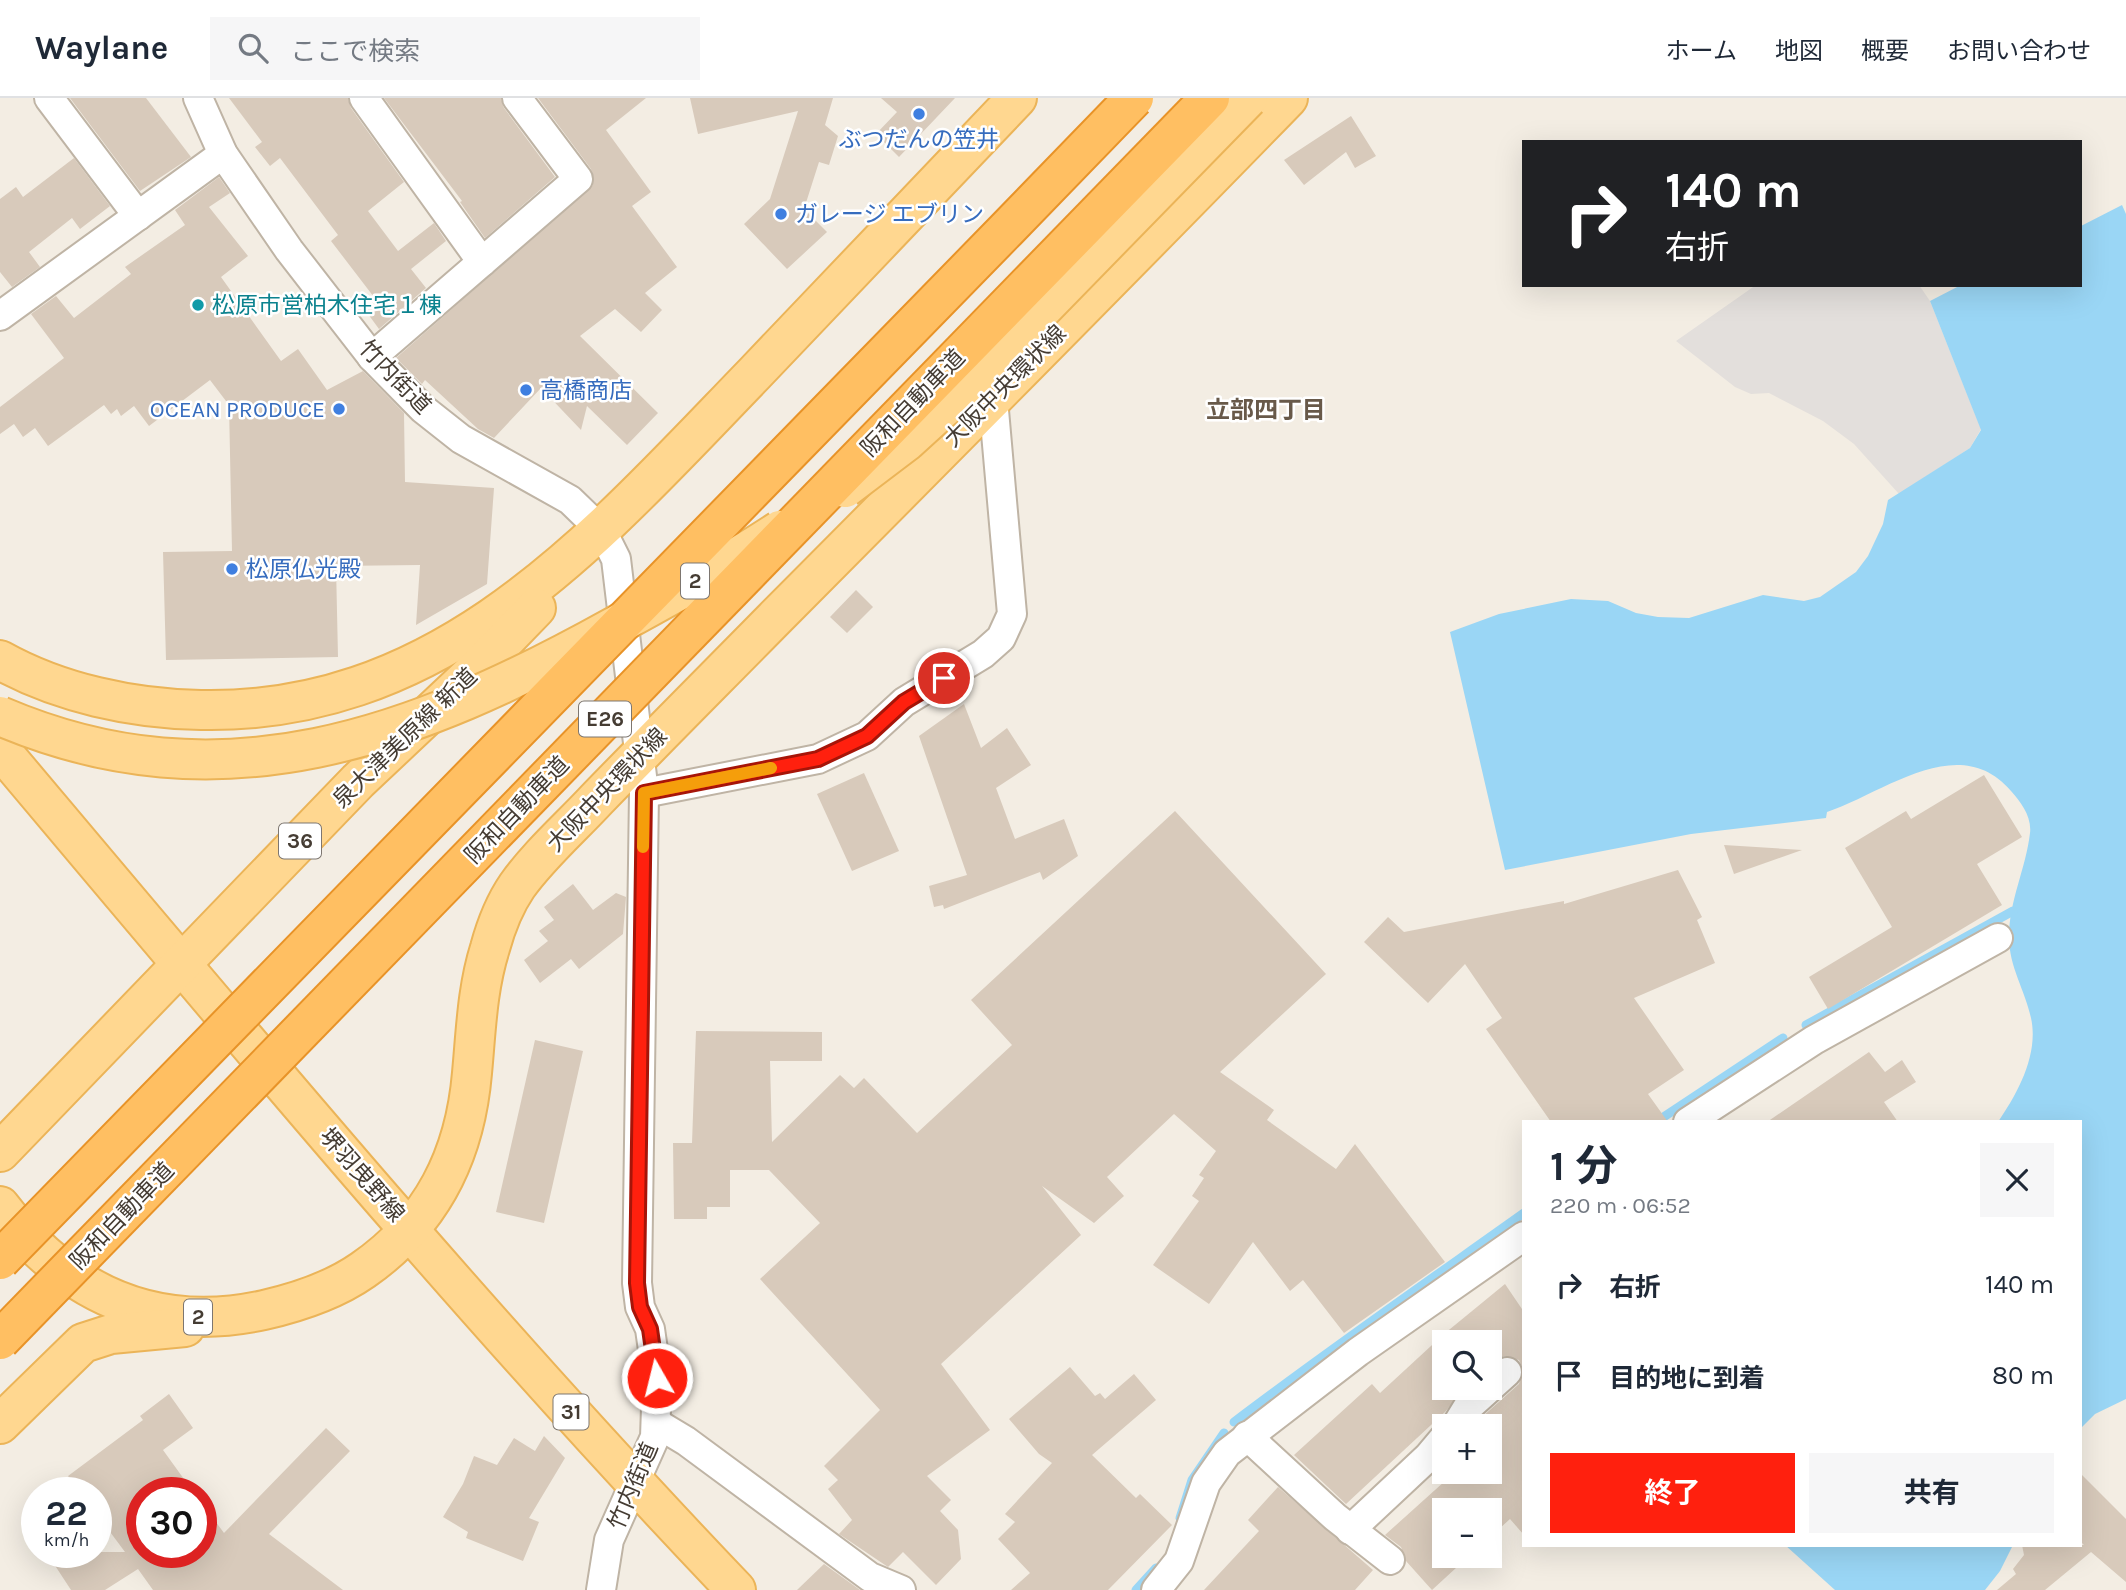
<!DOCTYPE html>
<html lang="ja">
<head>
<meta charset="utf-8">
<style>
	:root { --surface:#fff; --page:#f6f6f7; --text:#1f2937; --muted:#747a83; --line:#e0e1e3; --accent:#ff200e }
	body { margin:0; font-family:Karla,"Noto Sans JP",sans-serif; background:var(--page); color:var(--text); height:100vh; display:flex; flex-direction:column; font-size:26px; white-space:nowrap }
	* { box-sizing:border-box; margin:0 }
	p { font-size:23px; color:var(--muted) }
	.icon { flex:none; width:38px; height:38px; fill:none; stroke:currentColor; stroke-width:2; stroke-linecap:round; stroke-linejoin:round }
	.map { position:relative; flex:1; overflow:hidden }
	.panel { position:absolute; left:1522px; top:1022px; width:560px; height:427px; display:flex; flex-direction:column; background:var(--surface); border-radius:0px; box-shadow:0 7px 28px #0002 }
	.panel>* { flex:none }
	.guide { position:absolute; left:1522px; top:42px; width:560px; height:147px; border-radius:0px; box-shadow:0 7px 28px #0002; background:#202124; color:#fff; overflow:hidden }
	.fabs { position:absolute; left:1432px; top:1232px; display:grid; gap:14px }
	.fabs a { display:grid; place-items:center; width:70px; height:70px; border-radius:0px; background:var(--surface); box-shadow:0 7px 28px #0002; font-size:35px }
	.speed { position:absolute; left:21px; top:1379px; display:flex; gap:14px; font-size:35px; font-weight:700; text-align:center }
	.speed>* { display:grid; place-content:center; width:91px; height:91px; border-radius:50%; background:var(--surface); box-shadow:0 7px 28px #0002; line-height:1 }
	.speed small { font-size:18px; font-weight:400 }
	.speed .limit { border:10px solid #d22; background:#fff; color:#111 }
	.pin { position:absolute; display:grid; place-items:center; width:60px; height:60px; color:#fff; margin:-30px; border:4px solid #fff; border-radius:50%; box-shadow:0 2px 7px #0007 }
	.me { position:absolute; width:77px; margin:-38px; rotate:352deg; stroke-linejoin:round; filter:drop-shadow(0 0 5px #0008) }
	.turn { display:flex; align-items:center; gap:24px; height:147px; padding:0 28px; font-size:32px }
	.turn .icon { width:91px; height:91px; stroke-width:2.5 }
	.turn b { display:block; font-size:49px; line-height:60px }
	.round { display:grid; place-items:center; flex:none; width:74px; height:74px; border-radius:0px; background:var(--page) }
	.headline { display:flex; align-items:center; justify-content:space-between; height:119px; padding:0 28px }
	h1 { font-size:42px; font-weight:700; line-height:52px }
	.primary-button { display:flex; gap:14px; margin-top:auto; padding:14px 28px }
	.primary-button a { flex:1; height:80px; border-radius:0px; background:var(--accent); color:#fff; font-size:28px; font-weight:700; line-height:80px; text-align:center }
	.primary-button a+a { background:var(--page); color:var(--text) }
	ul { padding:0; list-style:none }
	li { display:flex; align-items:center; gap:21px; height:91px; padding:0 28px }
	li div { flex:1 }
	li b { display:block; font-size:26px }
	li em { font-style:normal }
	header { display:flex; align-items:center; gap:42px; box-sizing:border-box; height:98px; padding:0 35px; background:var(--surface); border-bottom:2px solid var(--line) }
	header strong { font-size:33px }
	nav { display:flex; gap:38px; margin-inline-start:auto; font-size:24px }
	.search { width:490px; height:63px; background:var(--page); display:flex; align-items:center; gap:18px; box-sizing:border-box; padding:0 24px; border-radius:0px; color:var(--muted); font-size:26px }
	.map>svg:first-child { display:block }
</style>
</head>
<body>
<header>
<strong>Waylane</strong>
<div class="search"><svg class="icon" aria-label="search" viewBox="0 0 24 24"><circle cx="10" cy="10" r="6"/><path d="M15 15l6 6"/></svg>ここで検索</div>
<nav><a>ホーム</a><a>地図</a><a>概要</a><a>お問い合わせ</a></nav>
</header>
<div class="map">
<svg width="2126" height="1492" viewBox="0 0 2126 1492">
	<rect width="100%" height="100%" fill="#f3ede3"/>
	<!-- parking -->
	<path fill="#e3dfdc" d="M1756 187H1919L1930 203 1981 331 1970 350 1899 396 1854 346 1823 323 1769 295 1751 296 1735 289 1676 243Z"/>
	<!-- water -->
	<g fill="#9ad6f5">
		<path d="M2122 107 2126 116V1301L2095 1316 2081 1330V1024H1998C2018 995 2039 956 2031 920 2025 892 2009 869 2009 839 2009 803 2026 770 2030 735 2032 719 2021 704 2011 693 1959 632 1884 695 1827 714L1826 720 1691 736 1505 772 1450 534 1499 516 1571 501 1608 503 1636 515 1658 519 1689 520 1763 497 1804 503 1820 499 1856 474 1868 458 1883 426 1888 402 1970 350 1981 332 1930 203 1961 187H2081V128Z"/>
		<path d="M1785 1447H2013L2000 1473 1985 1492H1835Z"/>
	</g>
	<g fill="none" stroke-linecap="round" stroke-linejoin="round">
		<!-- stream -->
		<g stroke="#9ad6f5" stroke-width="9">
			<path d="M1806 927 2013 813"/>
			<path d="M1656 1024 1783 940"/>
			<path d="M1234 1324C1329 1252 1427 1184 1524 1115"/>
			<path d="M1180 1420 1192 1382 1224 1335"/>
			<path d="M1136 1492 1156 1470"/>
		</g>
	</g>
	<!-- building -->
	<g fill="#d8cabb">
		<path d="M70 0H146L191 59 140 93Z"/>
		<path d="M229 0H348L351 10 404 84 368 113 398 153 434 125 446 143 411 171 426 190 379 231 368 216 380 207 331 143 338 137 280 60 270 68 255 49 262 44Z"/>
		<path d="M384 0H501L504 10 555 79 485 140 460 104 462 103Z"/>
		<path d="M538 0H646L606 32 651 94 632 108 677 169 645 195 662 212 641 234 615 211 580 238 658 315 627 347 587 308 581 332 541 290 494 340 478 331 425 282 422 286 396 260 593 87 591 71Z"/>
		<path d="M690 0H833L825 27 838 38 829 67 819 64 804 111 827 134 787 171 744 126 770 101 798 13 698 36Z"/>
		<path d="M881 0H955L899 59 876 36 897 14Z"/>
		<path d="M1351 18 1376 58 1355 70 1346 54 1304 87 1284 62Z"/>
		<path d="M74 60 110 108 80 131 72 120 29 154 40 169 12 189 0 174V101L16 89 23 99Z"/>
		<path d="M219 79 230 95 209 109 248 158 221 179 281 263 298 251 327 292 363 273 404 315 405 384 494 390 487 486 416 527 420 467 336 468 338 559 166 562 163 454 232 453 229 307 210 282 149 328 134 308 121 318 117 311 111 316 104 307 48 348 35 330 23 339 14 326 0 336V309L64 260 31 216 56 198 74 220 131 176 125 169 185 127 175 112Z"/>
		<path d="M856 492 873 509 847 535 830 519Z"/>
		<path d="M964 606 981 650 1007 630 1031 667 996 690 1015 741 1064 721 1078 758 1043 782 1040 774 944 811 943 807 934 809 929 788 967 777 919 638Z"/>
		<path d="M864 675 899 753 852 773 817 696Z"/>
		<path d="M1984 677 2022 739 1977 766 2002 807 1828 911 1809 879 1892 829 1845 750 1906 713 1911 721Z"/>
		<path d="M1175 713 1326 876 1220 974 1274 1012 1267 1022 1336 1071 1355 1046 1445 1164 1344 1235 1303 1182 1290 1193 1253 1144 1209 1206 1153 1167 1199 1103 1192 1098 1204 1080 1199 1077 1216 1053 1174 1016 1107 1079 1124 1098 1094 1125 1042 1088 1081 1137 941 1266 990 1332 927 1378 951 1402 940 1413 958 1432 961 1461 936 1487 903 1454 888 1469 839 1436 852 1422 828 1391 838 1382 824 1368 880 1312 760 1181 820 1125 769 1072H730V1109H707V1121H674L673 1045H692L696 933 822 934V963H770L772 1044 840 977 854 990 864 980 917 1035 1012 947 971 902Z"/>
		<path d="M1724 747 1802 752 1734 776Z"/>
		<path d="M1678 772 1702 819 1697 822 1715 865 1634 900 1684 972 1648 996 1668 1024H1551L1486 931 1502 920 1465 866 1428 905 1364 844 1388 819 1404 834 1564 803V806Z"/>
		<path d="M573 786 593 812 616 795 626 799 623 836 579 871 571 861 540 885 524 862 548 843 539 833 554 822 544 809Z"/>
		<path d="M535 942 583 953 544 1125 496 1114Z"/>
		<path d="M1869 954 1885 974 1902 962 1916 984 1884 1004 1898 1024H1767Z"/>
		<path d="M1505 1186 1524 1214V1437L1510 1421 1489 1440V1412H1444V1458H1469L1432 1492 1406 1463 1401 1449 1385 1437 1455 1374H1489V1328L1481 1320 1519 1286 1523 1271 1519 1262 1504 1258 1489 1268V1244H1444V1290H1465L1445 1314 1346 1406 1294 1357 1372 1286 1380 1295 1444 1236Z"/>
		<path d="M1070 1269 1095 1298 1100 1295 1105 1301 1134 1276 1156 1302 1092 1357 1136 1400 1140 1396 1172 1427 1108 1492H1011L1030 1475 998 1441 1015 1424 1005 1416 1052 1365 1039 1356 1009 1321Z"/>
		<path d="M169 1296 193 1330 163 1352 194 1395H142V1454H201V1404L224 1435 326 1330 350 1353 269 1436 343 1492H153L138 1471 105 1492H71L54 1466 72 1454H125L96 1415V1395H81L68 1378 143 1322 140 1318Z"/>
		<path d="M544 1338 565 1360 529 1420 539 1424 523 1463 466 1440 468 1434 443 1419 463 1386 474 1358 497 1367 514 1340 535 1353Z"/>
		<path d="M2081 1376 2126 1421V1484L2091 1454 2045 1492H1997L2016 1476 2013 1471 2024 1457 2022 1447H2084L2081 1444Z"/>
		<path d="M1278 1389 1373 1472 1355 1492H1204L1259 1433 1248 1422Z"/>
		<path d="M824 1466 860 1492H797Z"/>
	</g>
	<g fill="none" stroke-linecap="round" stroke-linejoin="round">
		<!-- minor casing -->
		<g stroke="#bfb4a5" stroke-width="32">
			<g id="minor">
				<path d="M49 0 138 118"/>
				<path d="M198 0 223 56 289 152 372 259 423 311 461 341 570 402 602 433 616 461 644 695 637 1185 640 1209 650 1231 657 1280 655 1339 609 1442 601 1492"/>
				<path d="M364 0 482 164"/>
				<path d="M0 218 223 56"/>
				<path d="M372 259 578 81 517 0"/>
				<path d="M644 695 818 661 867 638 904 604 983 556 1001 540 1012 516 993 301"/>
				<path d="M1688 1024 1814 942 1998 840"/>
				<path d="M656 1325 686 1343 870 1479 901 1492"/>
				<path d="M1456 1328 1467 1310 1507 1274"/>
				<path d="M1247 1338 1335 1419 1390 1462"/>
				<path d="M1350 1432 1428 1359 1444 1340"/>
				<path d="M1156 1492 1179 1463 1206 1385 1227 1355 1358 1254 1524 1138"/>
			</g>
		</g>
		<!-- primary casing -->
		<g stroke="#ebb458" stroke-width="42">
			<g id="primary">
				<path d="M0 562C59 595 133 611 201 612 446 617 599 436 755 275 842 183 930 92 1017 0"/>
				<path d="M0 651C240 936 479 1223 736 1492"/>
				<path d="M0 1054 358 683 480 568 536 510"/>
				<path d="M0 1108C67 1196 154 1236 264 1212 299 1204 333 1193 363 1172 432 1124 465 1058 472 975 476 933 477 891 490 850 496 828 504 807 517 788 539 757 570 730 596 702 655 641 715 581 774 521 946 348 1118 175 1288 0"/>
				<path d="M0 1326 83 1245 111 1236 185 1229"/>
			</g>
		</g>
		<!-- minor -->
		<use href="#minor" stroke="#fff" stroke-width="28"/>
		<!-- primary -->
		<use href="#primary" stroke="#ffd790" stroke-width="38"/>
		<!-- primary-bridge casing -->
		<g stroke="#ebb458" stroke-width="42" stroke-linecap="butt">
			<g id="primary-bridge">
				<path d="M845 390 907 343 963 292 1248 0"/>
				<path d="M0 618C222 713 417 638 615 528 671 497 727 467 780 432"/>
			</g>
		</g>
		<!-- motorway-bridge casing -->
		<g stroke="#e89328" stroke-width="42" stroke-linecap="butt">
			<g id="motorway-bridge">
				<path d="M0 1162C377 773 758 389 1134 0"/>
				<path d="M0 1242 1210 0"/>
			</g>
		</g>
		<!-- primary-bridge -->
		<use href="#primary-bridge" stroke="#ffd790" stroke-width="38"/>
		<!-- motorway-bridge -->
		<use href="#motorway-bridge" stroke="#ffbf62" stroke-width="38"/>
	</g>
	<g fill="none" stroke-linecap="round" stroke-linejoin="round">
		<!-- route casing -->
		<g stroke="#a61509" stroke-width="18">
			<path id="route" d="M657 1280 650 1231 640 1209 637 1185 644 695 818 661 867 638 904 604 944 580"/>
		</g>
		<!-- route -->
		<use href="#route" stroke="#ff200e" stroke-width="12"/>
		<!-- slow -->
		<path stroke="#f59e0b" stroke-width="12" d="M643 749 644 695 771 670"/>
	</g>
	<!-- markers -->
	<g fill="#3f7fe0" stroke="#fff" stroke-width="2.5">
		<circle cx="919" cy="16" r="7"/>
		<circle cx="781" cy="116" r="7"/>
		<circle cx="526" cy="292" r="7"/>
		<circle cx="339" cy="311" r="7"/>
		<circle cx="232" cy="471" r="7"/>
	</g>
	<circle fill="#0f9aa8" stroke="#fff" stroke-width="2.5" cx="198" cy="207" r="7"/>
	<g text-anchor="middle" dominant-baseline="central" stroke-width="5" stroke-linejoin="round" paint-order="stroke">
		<!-- shield labels -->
		<g fill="#fff" stroke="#7d7670" stroke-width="2">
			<rect x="681" y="465.5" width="28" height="35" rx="5"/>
			<rect x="579" y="603.5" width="52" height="35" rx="5"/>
			<rect x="279" y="725.5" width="42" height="35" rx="5"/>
			<rect x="184" y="1201.5" width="28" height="35" rx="5"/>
			<rect x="553.5" y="1296.5" width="35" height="35" rx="5"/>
		</g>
		<g font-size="21" font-weight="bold" fill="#453c33">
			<text x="695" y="483">2</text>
			<text x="605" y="621">E26</text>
			<text x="300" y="743">36</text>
			<text x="198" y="1219">2</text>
			<text x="571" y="1314">31</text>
		</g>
		<!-- shop labels -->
		<g font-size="23" fill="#366cbe" stroke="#fff" text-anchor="start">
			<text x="919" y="41" text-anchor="middle">ぶつだんの笠井</text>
			<text x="795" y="116">ガレージ エブリン</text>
			<text x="540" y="292">高橋商店</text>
			<text x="325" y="311" text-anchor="end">OCEAN PRODUCE</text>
			<text x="246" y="471">松原仏光殿</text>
		</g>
		<!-- culture labels -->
		<g font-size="23" fill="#0d838f" stroke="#fff" text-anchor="start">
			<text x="212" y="207">松原市営柏木住宅１棟</text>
		</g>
		<!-- street labels -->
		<g font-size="23" fill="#453c33" stroke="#fff">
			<text transform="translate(395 279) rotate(46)">竹内街道</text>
			<text transform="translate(1005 288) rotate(-45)">大阪中央環状線</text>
			<text transform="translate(913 305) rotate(-46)">阪和自動車道</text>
			<text transform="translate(405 640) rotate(-44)">泉大津美原線 新道</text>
			<text transform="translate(607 692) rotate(-46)">大阪中央環状線</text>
			<text transform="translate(517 712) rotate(-46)">阪和自動車道</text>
			<text transform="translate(362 1077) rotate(49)">堺羽曳野線</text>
			<text transform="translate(122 1118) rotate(-46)">阪和自動車道</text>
			<text transform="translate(633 1388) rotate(-67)">竹内街道</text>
		</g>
		<!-- neighbourhood labels -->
		<g font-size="24" font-weight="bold" fill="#685949" stroke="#fff">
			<text x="1266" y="312">立部四丁目</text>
		</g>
	</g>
</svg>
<div class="fabs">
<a><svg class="icon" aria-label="search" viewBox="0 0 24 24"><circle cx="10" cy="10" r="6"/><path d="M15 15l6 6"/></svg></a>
<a>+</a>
<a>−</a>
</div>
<div class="speed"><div>22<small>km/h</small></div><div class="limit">30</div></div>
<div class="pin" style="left:944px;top:580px;background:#d93025"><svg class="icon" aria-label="arrive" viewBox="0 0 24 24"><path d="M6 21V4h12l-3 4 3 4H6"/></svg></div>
<svg class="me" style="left:657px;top:1280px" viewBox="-20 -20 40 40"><circle r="17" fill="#ff200e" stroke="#fff" stroke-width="3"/><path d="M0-11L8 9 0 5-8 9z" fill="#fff"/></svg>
<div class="guide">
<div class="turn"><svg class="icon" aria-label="right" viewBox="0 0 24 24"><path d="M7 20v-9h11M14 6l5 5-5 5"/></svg><div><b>140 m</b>右折</div></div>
</div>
<section class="panel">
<div class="headline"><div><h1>1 分</h1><p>220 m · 06:52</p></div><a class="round"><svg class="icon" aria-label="close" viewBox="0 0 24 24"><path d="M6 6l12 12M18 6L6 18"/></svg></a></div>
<ul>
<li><svg class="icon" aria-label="right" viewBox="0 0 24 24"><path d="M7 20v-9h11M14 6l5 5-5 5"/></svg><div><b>右折</b></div><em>140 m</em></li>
<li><svg class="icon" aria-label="arrive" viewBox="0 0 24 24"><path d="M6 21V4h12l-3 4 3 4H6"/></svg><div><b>目的地に到着</b></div><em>80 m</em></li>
</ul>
<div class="primary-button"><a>終了</a><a>共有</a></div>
</section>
</div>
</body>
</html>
